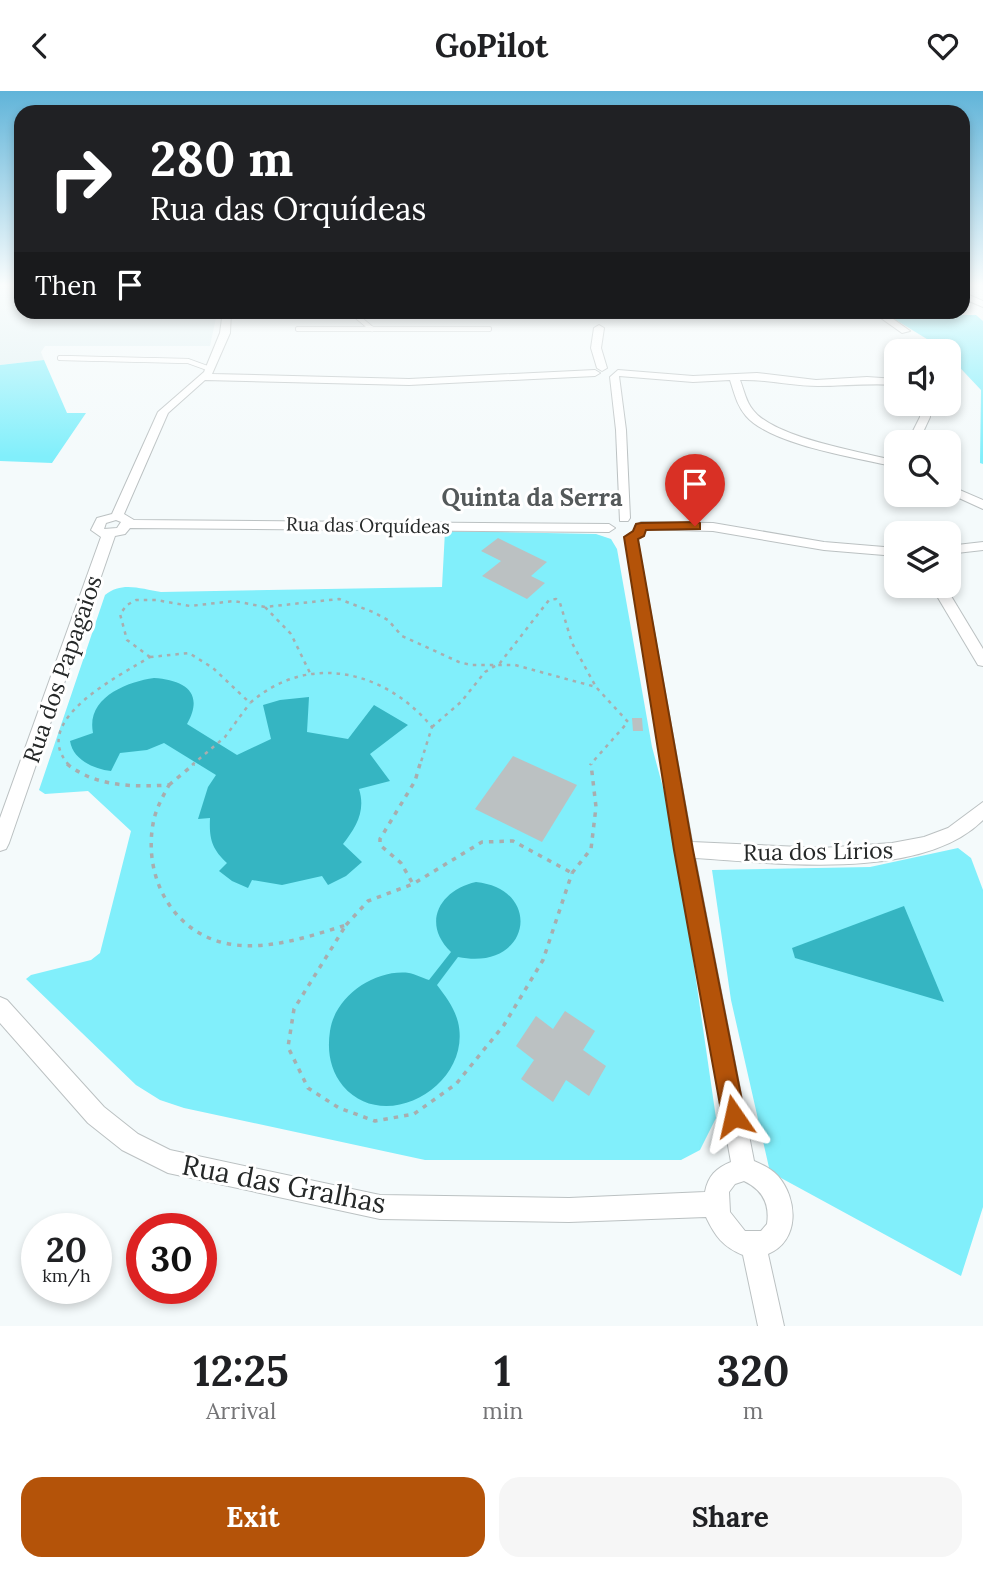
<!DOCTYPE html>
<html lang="en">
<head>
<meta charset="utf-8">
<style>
	:root { --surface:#fff; --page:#f6f6f6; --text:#202124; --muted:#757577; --accent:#b45309 }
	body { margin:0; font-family:Lora,serif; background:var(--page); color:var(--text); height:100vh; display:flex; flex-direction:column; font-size:26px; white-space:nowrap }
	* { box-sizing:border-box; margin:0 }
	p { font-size:23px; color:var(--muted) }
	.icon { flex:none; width:38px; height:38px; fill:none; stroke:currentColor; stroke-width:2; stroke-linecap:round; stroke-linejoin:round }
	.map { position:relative; height:1235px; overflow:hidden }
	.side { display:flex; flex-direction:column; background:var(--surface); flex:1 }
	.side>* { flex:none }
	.guide { position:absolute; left:14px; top:14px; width:956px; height:214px; border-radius:21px; box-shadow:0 4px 10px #0003; background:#202124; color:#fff; overflow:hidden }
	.fabs { position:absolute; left:884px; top:248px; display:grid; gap:14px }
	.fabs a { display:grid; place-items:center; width:77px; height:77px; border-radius:14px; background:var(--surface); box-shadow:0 4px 10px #0003; font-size:35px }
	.speed { position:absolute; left:21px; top:1122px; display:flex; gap:14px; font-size:35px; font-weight:700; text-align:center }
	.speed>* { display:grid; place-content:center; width:91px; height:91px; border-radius:50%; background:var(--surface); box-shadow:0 4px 10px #0003; line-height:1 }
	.speed small { font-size:18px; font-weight:400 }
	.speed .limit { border:10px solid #d22; background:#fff; color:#111 }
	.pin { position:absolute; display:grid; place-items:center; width:60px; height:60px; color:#fff; margin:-72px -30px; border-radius:50% 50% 50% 0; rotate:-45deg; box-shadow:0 0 7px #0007 }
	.pin .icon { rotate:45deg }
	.me { position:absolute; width:77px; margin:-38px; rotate:349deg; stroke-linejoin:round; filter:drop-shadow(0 0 5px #0008) }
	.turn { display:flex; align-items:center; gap:24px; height:147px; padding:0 21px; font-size:32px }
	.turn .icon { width:91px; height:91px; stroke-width:2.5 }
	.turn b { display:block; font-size:49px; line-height:60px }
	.then { display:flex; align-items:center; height:66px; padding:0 21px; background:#0003; gap:14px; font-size:26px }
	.eta { display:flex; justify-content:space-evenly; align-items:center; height:119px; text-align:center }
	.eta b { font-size:42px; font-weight:700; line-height:49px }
	.cta { display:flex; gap:14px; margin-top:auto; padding:14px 21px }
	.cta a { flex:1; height:80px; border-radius:21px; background:var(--accent); color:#fff; font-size:28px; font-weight:700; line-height:80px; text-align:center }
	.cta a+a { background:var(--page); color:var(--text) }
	header { display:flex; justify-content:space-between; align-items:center; height:91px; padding:0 21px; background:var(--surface); font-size:32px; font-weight:700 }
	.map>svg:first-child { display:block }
</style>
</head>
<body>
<header><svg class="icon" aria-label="back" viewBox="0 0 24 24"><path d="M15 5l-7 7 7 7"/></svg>GoPilot<svg class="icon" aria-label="heart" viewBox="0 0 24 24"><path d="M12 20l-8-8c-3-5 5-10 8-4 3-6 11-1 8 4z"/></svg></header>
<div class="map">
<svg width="983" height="1235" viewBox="0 0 983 1235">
	<rect width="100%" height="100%" fill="#f4fafb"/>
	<!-- built -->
	<path fill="#e1f1f3" d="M0 193H21V220L213 221 216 227 210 255H45L41 261 44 269 0 274Z"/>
	<!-- green -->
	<g fill="#81effb">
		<path d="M935 221 940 224H976L983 230V373L980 372 981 299 949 265 948 261 883 221Z"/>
		<path d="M44 269 67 322H86L52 372 0 370V274Z"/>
		<path d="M445 440 596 443 611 448 617 458 652 656 674 737 716 1027 700 1059 681 1069H425L184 1017 160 1009 136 994 26 888 31 884 91 869 100 862 131 740 88 700 45 703 39 699 105 504C122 490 141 498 161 501L442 496Z"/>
		<path d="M958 757 971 767 983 799V1116L961 1185 770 1081 731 909 712 779 870 776Z"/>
	</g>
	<!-- water -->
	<g fill="#35b5c2">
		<path d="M154 587C184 589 205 601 187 633L237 664 271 648 263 614 280 609 309 606 307 641 348 648 374 614 408 634 370 663 390 690 359 698C366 720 356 736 343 753L362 771 346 785 328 794 322 785 282 794 252 789 248 797 232 790 219 780 227 772C212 758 209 748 210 727L198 728 208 696 216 684 164 652 147 659 120 662 111 680C94 678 73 669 70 650L93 642C86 607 126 591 154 587Z"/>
		<path d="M476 791C544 798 531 881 458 866L437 894C446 906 454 916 458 931 473 993 386 1045 343 995 330 979 327 960 330 940 335 905 375 878 409 882 415 883 423 887 429 889L451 861C421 832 440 799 476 791Z"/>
		<path d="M904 815 944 911 795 867 792 857Z"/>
	</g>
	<!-- building -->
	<g fill="#bbc1c2">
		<path d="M498 447 547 471 531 485 545 492 527 508 482 485 501 470 481 460Z"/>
		<path d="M632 627H642L643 640H633Z"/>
		<path d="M513 665 577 694 542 751 475 718Z"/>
		<path d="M565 920 595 940 583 959 606 975 589 1005 566 989 553 1011 521 988 534 969 516 955 536 925 553 938Z"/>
	</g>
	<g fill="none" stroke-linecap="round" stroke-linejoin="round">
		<!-- service casing -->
		<g stroke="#bbc1c2" stroke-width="6">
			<g id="service">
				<path d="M354 223 372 238"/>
				<path d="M298 238H489"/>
				<path d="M60 267 188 270 210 278"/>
			</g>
		</g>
		<!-- minor casing -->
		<g stroke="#bbc1c2" stroke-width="2">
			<g id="minor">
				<path d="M962 201 983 210V216L962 207Z"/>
				<path d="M223 220H231L230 242 212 283 409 288 595 279 600 282 595 285 409 294 205 289 168 322 124 423 134 429 609 433 615 437 609 441 130 437 125 443 115 445 9 752 6 758 0 760V727L101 446 91 439 97 427 112 423 158 321 204 281 220 242ZM116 429 121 431 117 437 104 438 106 432Z"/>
				<path d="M871 220H882L910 240 902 242Z"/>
				<path d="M599 234 604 237 601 257 607 277 602 280 597 277 591 257 594 237Z"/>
				<path d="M618 279 693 285 757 282 816 289 867 286 896 288V294C870 292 844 295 818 295 792 295 766 288 740 289 744 299 746 311 753 319 774 347 862 361 896 370V376C858 367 771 354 746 325 737 315 734 301 730 289L693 291 619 285 626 339 630 427 628 430H620L616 339 610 286Z"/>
				<path d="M921 313H931L930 326 918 352H907L920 326Z"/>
				<path d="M948 394 983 409V418L948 402Z"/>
				<path d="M641 431 713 432 824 451 896 457V465L824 459 713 440 637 438 635 435Z"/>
				<path d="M631 442 637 446 692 751 822 757 892 752 924 746 948 737 983 711V729C921 791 776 772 695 767L754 1070C763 1074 772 1078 778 1085 798 1108 800 1150 768 1163L784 1235H758L743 1164C723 1156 715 1145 706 1126L569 1131 380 1128 168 1082 122 1059 88 1032 0 932V906L7 909 104 1016 138 1043 170 1059 380 1104 569 1107 705 1101C708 1085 716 1077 731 1071L675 759 625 446ZM744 1090C763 1099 770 1113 767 1133L761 1140H745L730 1121 729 1101 735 1093Z"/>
				<path d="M983 451V459L948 463V455Z"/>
				<path d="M931 495H945L983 558V575L978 574Z"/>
			</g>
		</g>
		<!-- path-far1 -->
		<g stroke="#a8adae" stroke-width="2.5" stroke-dasharray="3.5 5" stroke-linecap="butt">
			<path d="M265 516 291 543 310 582"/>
			<path d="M150 566 127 549 120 523 127 514 136 509H156L190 515 234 510 265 516 339 508 373 521 388 529 402 545 459 571 471 574H515L596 596 628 631 590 674"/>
			<path d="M150 566 189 562 213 577 250 612C308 561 385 579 432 636L420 674"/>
			<path d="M432 636 461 611 485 581 500 572 549 509 556 508 560 512 572 552 596 596"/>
			<path d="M69 674C28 630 119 585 150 566"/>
			<path d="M192 674 225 646 250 612"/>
		</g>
		<!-- path -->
		<g stroke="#a8adae" stroke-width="3.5" stroke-dasharray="4.5 6" stroke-linecap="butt">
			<path d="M67 673C96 696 133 696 169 694 163 705 157 716 154 728 141 786 174 847 236 854 273 858 311 845 346 834L294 918 288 956 308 997 339 1017 375 1030 414 1023 456 993 504 934 543 869 572 782"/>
			<path d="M420 673 415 690 380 748V754L401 772 413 793 482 751 513 750 572 782"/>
			<path d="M169 694 194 673"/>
			<path d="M572 782 591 758 596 716 591 673"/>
			<path d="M346 834 368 810 413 793"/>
		</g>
		<!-- service -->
		<use href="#service" stroke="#fff" stroke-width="4.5"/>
		<!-- minor -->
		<use href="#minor" fill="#fff" fill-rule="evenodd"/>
	</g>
	<!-- sky -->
	<linearGradient id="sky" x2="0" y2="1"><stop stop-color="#60b4d9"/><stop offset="0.53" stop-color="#fafdfd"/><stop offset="1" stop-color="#fafdfd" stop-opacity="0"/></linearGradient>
	<rect width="983" height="366" fill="url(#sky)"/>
	<!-- route -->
	<path fill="#b45309" stroke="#753606" stroke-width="2" d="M695 431 700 432V438L646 439 644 445 638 448 693 759 745 1025 742 1033 734 1036 726 1033 722 1025 674 759 624 446 633 440 636 433 641 432Z"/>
	<g text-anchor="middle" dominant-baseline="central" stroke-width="6" stroke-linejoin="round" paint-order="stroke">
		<!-- far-street labels -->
		<g font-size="19" fill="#252828" stroke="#fff">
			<text transform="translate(368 434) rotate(1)">Rua das Orquídeas</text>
		</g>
		<!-- street labels -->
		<g font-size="23" fill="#252828" stroke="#fff">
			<text transform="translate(62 578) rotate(-71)">Rua dos Papagaios</text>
			<text transform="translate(818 760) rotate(-1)">Rua dos Lírios</text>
		</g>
		<!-- far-district labels -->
		<g font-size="24" font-weight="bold" fill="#54595a" stroke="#fff">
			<text x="532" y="406">Quinta da Serra</text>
		</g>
		<!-- near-street labels -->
		<g font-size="28" fill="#252828" stroke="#fff">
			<text transform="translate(284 1093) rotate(11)">Rua das Gralhas</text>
		</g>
	</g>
</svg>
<div class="fabs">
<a><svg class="icon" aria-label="sound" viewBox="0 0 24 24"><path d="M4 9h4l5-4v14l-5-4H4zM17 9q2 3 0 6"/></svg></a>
<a><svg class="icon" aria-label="search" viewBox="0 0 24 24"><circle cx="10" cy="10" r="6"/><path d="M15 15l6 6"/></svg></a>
<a><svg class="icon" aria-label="layers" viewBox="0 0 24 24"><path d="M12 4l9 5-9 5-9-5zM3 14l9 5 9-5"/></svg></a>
</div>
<div class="speed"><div>20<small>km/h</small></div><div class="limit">30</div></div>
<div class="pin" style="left:695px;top:435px;background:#d93025"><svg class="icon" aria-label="arrive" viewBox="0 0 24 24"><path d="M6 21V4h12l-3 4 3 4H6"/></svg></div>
<svg class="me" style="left:734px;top:1025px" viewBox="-20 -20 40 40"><path d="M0-17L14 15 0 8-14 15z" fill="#b45309" stroke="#fff" stroke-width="4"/></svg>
<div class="guide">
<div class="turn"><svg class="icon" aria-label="right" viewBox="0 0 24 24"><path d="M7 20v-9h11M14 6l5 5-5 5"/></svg><div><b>280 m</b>Rua das Orquídeas</div></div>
<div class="then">Then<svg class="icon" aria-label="arrive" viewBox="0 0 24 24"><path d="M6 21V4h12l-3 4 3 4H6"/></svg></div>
</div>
</div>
<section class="side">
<div class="eta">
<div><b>12:25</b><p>Arrival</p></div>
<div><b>1</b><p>min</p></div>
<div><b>320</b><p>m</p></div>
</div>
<div class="cta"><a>Exit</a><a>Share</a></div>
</section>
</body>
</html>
